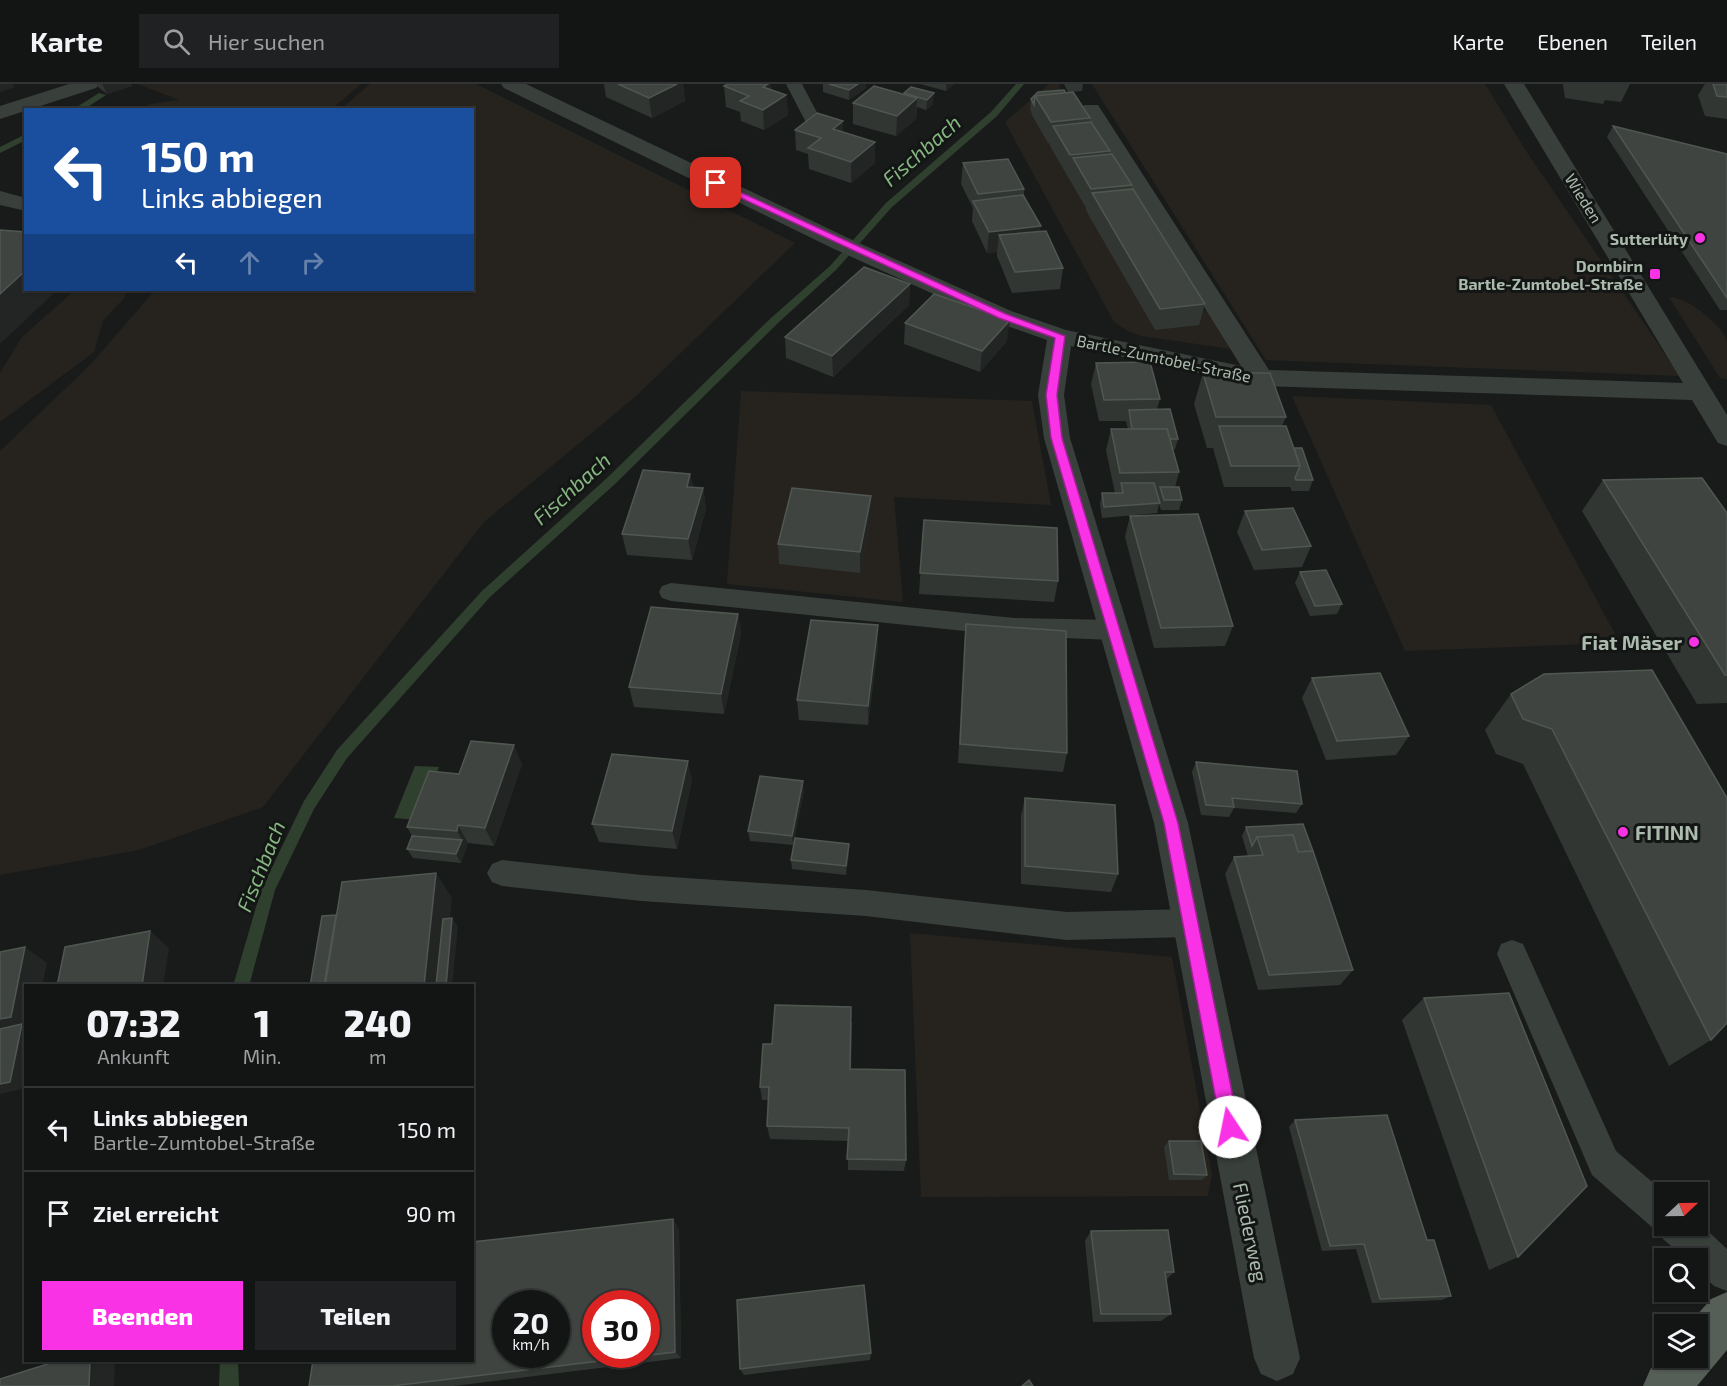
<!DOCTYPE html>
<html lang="de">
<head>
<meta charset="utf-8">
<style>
	:root { --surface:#131414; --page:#202122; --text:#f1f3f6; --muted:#9d9ea0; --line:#323334; --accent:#f932e6 }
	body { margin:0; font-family:"Exo 2",sans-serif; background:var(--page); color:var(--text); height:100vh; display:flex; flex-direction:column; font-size:22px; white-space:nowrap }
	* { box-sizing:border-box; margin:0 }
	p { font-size:20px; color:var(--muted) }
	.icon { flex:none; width:33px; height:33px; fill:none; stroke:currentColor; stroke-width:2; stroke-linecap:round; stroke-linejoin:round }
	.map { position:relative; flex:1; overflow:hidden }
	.sheet { position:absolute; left:24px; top:900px; width:450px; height:378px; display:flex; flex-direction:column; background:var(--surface); border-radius:0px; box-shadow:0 2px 4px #0004,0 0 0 2px var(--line) }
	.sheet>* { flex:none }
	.hud { position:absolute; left:24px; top:24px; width:450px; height:183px; border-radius:0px; box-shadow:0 2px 4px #0004,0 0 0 2px var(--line); background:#1a4fa0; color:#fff; overflow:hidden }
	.needle { width:39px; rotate:68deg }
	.tools { position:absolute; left:1654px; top:1098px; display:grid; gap:12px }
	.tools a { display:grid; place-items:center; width:54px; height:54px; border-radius:0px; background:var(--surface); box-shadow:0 2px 4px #0004,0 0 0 2px var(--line); font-size:30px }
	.speed { position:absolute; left:492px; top:1206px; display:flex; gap:12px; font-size:30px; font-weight:700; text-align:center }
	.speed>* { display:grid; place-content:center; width:78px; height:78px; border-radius:50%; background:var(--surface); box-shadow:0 2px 4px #0004,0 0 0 2px var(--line); line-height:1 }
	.speed small { font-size:15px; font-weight:400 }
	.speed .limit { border:9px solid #d22; background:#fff; color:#111 }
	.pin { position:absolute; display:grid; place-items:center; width:51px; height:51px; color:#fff; margin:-26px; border-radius:12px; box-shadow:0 3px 9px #0006 }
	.me { position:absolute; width:66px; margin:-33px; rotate:349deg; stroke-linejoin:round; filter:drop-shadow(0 0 4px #0008) }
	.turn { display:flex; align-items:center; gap:21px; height:126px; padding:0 18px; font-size:27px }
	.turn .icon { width:78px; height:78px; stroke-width:2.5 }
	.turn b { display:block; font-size:42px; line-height:51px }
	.lanes { display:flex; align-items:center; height:57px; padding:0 18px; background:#0003; justify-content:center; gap:30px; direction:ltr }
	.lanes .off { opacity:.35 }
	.eta { display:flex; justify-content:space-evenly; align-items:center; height:102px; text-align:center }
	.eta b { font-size:36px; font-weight:800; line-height:42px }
	.primary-button { display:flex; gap:12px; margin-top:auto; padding:12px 18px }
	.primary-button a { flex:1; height:69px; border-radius:0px; background:var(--accent); color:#fff; font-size:24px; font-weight:800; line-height:69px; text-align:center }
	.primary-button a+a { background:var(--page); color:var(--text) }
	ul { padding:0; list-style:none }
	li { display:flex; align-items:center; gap:18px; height:84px; padding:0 18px; border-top:2px solid var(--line) }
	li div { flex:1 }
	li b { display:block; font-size:22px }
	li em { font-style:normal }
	header { display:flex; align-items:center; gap:36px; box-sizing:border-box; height:84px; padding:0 30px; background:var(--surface); border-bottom:2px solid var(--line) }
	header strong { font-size:28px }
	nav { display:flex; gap:33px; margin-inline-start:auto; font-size:21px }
	.search { width:420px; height:54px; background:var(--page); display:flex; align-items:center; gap:15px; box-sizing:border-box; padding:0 21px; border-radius:0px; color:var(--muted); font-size:22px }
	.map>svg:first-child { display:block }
</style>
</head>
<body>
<header>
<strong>Karte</strong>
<div class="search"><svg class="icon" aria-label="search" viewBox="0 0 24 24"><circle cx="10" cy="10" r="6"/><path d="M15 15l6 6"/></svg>Hier suchen</div>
<nav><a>Karte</a><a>Ebenen</a><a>Teilen</a></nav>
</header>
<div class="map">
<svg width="1727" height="1302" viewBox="0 0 1727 1302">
	<rect width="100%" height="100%" fill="#191b1a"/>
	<!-- green -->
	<g fill="#26231e">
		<path d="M138 0H361L332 25 140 26 150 20 179 16Z"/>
		<path d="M370 0H476L795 159 635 313 484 438 263 723 139 766 0 791V367L91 280 155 206H472V26L341 25Z"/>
		<path d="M1049 0H1063L1059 1 1063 16 1030 25 1155 246 1191 228 1211 226 1231 265 1141 252 1128 247 1114 238 1005 38Z"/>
		<path d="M1092 0H1485L1526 67 1680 292 1266 276Z"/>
		<path d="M75 206H126L125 213 103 237 94 268 0 338V289L22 253Z"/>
		<path d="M1669 213C1687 213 1722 240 1727 258 1727 268 1727 284 1727 295L1720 294Z"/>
		<path d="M741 307 1032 317 1051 421 894 413 903 518 727 500Z"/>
		<path d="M1292 312 1491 321 1620 559 1405 567Z"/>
		<path d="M910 849 1172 873 1212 1091 1208 1112 921 1113Z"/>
	</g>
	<!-- water -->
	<path fill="#30402e" d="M415 682 439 683 418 736 394 734Z"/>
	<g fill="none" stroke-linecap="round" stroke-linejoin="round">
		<!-- stream -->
		<g fill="#30402e" fill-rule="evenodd">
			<path d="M1016 0H1024L997 32 892 123 836 186 779 238 615 400 490 513 347 674 314 725 275 806 249 902H233L261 806 304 717 337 666 482 507 607 394 771 234 830 182 886 119 991 28Z"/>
			<path d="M99 9 106 11 83 26H72Z"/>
			<path d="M26 50V56L0 69V63Z"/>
			<path d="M220 1276H238L239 1302H219Z"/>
		</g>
		<!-- lane -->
		<g fill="#39403b" fill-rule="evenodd">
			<path d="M786 0H802L824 42 822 46H810Z"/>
			<path d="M671 499 1014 534 1113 536 1122 539 1126 546 1122 553 1113 556 1014 552 671 517 662 514 659 508 662 502Z"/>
			<path d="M502 776 642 791 866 806 1067 828 1190 825 1201 829 1205 839 1201 849 1190 853 1067 856 866 832 642 817 502 802 492 798 487 789 492 780Z"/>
			<path d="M1512 856 1523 860 1616 1067 1665 1109V1142H1698V1138L1727 1165V1207L1714 1202 1698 1187V1174H1685L1663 1155 1661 1148 1653 1144 1592 1091 1497 870 1501 860Z"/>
		</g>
		<!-- street -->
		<g fill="#39403b" fill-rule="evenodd">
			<path d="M69 0H99L96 4 0 35V22Z"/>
			<path d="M501 0H526L848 154 1011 227 1066 246 1241 282 1081 25 1084 21H1098L1269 286 1683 299 1504 0H1524L1727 331V362L1718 359 1692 316 1261 302 1071 262 1064 311 1070 354 1188 739 1300 1274 1293 1290 1277 1297 1261 1290 1254 1274 1154 739 1044 354 1038 311 1047 256 993 237 832 164 504 4Z"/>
			<path d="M0 107 26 114V127L0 121Z"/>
		</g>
		<!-- primary -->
		<path fill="#555f57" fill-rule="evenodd" d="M1727 1208V1266L1697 1302H1643L1650 1286 1665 1268V1274H1698V1240H1689L1711 1215Z"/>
	</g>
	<!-- wall -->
	<g fill="#323633">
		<path d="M97 0H131L132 2 107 10 98 3Z"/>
		<path d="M604 0H683L685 17 652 34 606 13Z"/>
		<path d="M728 0H771V6L786 11 788 31 764 46 741 37 740 28 726 23 724 2Z"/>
		<path d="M823 0H866V4L849 16 823 8Z"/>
		<path d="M920 0H954L946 7Z"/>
		<path d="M1064 0H1083L1082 7 1068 8Z"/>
		<path d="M1563 0H1630L1621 18 1605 16 1603 20 1565 14Z"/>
		<path d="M1705 0H1727V35L1705 32 1698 11Z"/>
		<path d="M911 3 933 20 926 26 917 23 916 35 896 52 853 40V19L904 11V9Z"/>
		<path d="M1038 8 1066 9 1090 34 1089 38 1110 67 1109 71 1132 101 1131 105 1205 220 1199 241 1155 246 1088 130 1086 126V124L1050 62V60L1048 59 1033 33 1030 25 1031 15Z"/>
		<path d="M1613 42 1727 70V226H1720L1607 53Z"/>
		<path d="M795 46 843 48 875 79 851 99 809 85 808 70 796 66Z"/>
		<path d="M963 79 1024 105V111L1040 148 1063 184 1060 205 1012 209 997 172V168L987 169 972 137 973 124 961 100Z"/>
		<path d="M910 200 909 221 833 293 786 274 785 253Z"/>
		<path d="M905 239 1007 257 980 288 904 260Z"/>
		<path d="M1096 279 1160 315 1157 325 1178 355 1175 365 1173 366 1179 388 1175 403 1182 416 1179 426H1161L1159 420 1157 429 1102 434 1100 420 1102 409H1115L1106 366 1111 345H1128L1126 337H1099L1091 300Z"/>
		<path d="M1203 289 1286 333 1282 342 1313 396 1309 407H1292L1290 403H1224L1213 364H1207L1194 320Z"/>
		<path d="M690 390 693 403 703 404 706 425 692 476 627 471 622 450Z"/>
		<path d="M1603 396 1727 429V619L1697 620 1582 427Z"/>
		<path d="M1245 427 1311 462 1302 483 1254 486 1237 448Z"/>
		<path d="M1130 432 1233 542 1225 562 1154 564 1125 453Z"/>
		<path d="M871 433 860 489 779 480 778 460Z"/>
		<path d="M924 436 1058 497 1054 518 919 510Z"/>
		<path d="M1300 488 1342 520 1337 530 1310 532 1295 499Z"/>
		<path d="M738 530 741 550 724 630 634 623 629 603Z"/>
		<path d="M966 540 1067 669 1063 688 958 679 964 560Z"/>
		<path d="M878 561 868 641 799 636 797 616Z"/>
		<path d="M1544 590 1711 956 1669 982 1523 680 1496 670 1485 646 1511 610Z"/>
		<path d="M1312 594 1409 652 1396 671 1326 676 1302 614Z"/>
		<path d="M1196 678 1302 720 1296 729 1234 724 1229 733 1201 731 1192 688Z"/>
		<path d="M522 680 494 762 468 759 461 779 413 774 407 765 412 752 407 743 459 690Z"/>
		<path d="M692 696 677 765 599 758 592 740Z"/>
		<path d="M804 706 793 761 750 757 748 747Z"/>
		<path d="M1025 714 1118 790 1111 808 1021 800V732Z"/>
		<path d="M1303 740 1353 886 1340 901 1258 906 1225 790 1234 773 1248 772 1242 752 1246 743Z"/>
		<path d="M849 769 846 791 792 785 791 776Z"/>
		<path d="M1424 914 1518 1173 1489 1186 1402 936Z"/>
		<path d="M852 938 851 985 906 1076 904 1087 848 1086V1057L770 1055 767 1042 768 1016H762L760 1003 772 960Z"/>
		<path d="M1295 1036 1427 1156 1451 1212 1442 1216 1372 1219 1356 1165 1322 1167 1289 1043Z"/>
		<path d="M1169 1057 1207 1091 1202 1096H1169L1164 1063Z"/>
		<path d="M679 1145 681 1274 454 1302H309Z"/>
		<path d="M1091 1147 1174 1188 1166 1196 1171 1230 1161 1237 1093 1238 1085 1157Z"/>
		<path d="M871 1269 870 1276 744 1291 740 1285Z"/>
	</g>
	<!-- shaded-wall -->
	<g fill="#232524">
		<path d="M0 0H13L15 3 0 8Z"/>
		<path d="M102 0H131L132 2 107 10Z"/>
		<path d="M677 0H683L685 17 652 34 649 14Z"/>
		<path d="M768 0H771L772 18 763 3Z"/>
		<path d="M858 0H866V4L849 16V6Z"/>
		<path d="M946 0H954L946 7Z"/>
		<path d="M934 9 933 20 926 26 927 16Z"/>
		<path d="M786 11 788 31 764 46 763 26Z"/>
		<path d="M917 14 916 35 896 52 897 32Z"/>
		<path d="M843 37V58L833 45Z"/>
		<path d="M875 58V79L851 99V78Z"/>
		<path d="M1041 142 1038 163 999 151 997 168 987 169 989 148Z"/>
		<path d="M26 186V206H57L0 260V210Z"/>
		<path d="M910 200 909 221 833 293 832 272Z"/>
		<path d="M1010 236 1007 257 980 288 982 267Z"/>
		<path d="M690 390 694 411 687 403Z"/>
		<path d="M703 404 706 425 692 476 688 455Z"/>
		<path d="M871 412V433L860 489V468Z"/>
		<path d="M738 530 741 550 724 630 721 610Z"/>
		<path d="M878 541V561L868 641V622Z"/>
		<path d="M514 661 522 680 494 762 485 744Z"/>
		<path d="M688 677 692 696 677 765 672 747Z"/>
		<path d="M803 697 804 706 793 761 792 752Z"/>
		<path d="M458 741 468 759 461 779 456 770 462 756 457 747Z"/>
		<path d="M849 760V769L846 791V782Z"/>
		<path d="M436 789 452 814 443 902H424Z"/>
		<path d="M452 834 458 843 452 902H446Z"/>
		<path d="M150 847 169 864 163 902H142Z"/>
		<path d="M25 863 47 879 42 902H26V989L22 1005 0 1010V935Z"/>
		<path d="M673 1135 679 1145 681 1274 675 1268Z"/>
		<path d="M90 1276H115L114 1302H89Z"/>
	</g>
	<!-- building -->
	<g fill="#3f4440" stroke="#505751" stroke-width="1.5" fill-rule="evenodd">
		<path d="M618 0H677L649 14Z"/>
		<path d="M728 0H768L763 3 786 11 763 26 740 17 749 12 724 2Z"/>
		<path d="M829 0H858L849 6Z"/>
		<path d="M1713 0H1727V13L1717 12Z"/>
		<path d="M874 2 917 14 897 32 853 19Z"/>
		<path d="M911 3 934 9 927 16 904 9Z"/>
		<path d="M1064 6 1066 9 1035 12 1034 21 1031 15 1038 8Z"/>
		<path d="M1073 8 1090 34 1051 38 1035 12Z"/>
		<path d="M817 29 843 37 833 45 875 58 851 78 808 64 821 54 795 46Z"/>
		<path d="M1091 38 1110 67 1070 71 1053 42Z"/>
		<path d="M1613 42 1727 70V214Z"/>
		<path d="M1112 70 1132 101 1091 105 1073 74Z"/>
		<path d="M1008 75 1024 105 978 110 963 79Z"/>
		<path d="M1133 105 1205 220 1160 225 1092 109Z"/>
		<path d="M1023 111 1041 142 989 148 973 117Z"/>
		<path d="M0 146 26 148V186L0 210Z"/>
		<path d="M1046 147 1063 184 1015 188 999 151Z"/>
		<path d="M864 183 910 200 832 272 785 253Z"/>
		<path d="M934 210 1010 236 982 267 905 239Z"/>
		<path d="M1150 278 1160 315 1104 316 1096 279Z"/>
		<path d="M1203 289H1270L1286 333H1216Z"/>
		<path d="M1170 325 1178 355H1170L1167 345H1132L1129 326Z"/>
		<path d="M1219 342H1286L1300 382H1231Z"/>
		<path d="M1111 345H1167L1179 388 1120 389Z"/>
		<path d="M1294 364H1302L1313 396H1296L1295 394 1300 382Z"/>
		<path d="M643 386 690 390 687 403 703 404 688 455 622 450Z"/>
		<path d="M1702 394 1727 429V591H1725L1603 396Z"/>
		<path d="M1121 399H1154L1160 419 1104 423 1102 409H1123Z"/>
		<path d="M1160 403H1179L1182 416H1164Z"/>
		<path d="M792 404 871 412 860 468 778 460Z"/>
		<path d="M1293 424 1311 462 1262 466 1245 427Z"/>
		<path d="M1198 430 1233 542 1161 544 1130 432Z"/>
		<path d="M924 436 1057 444 1058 497 920 489Z"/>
		<path d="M1326 486 1342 520 1315 522 1300 488Z"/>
		<path d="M651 523 738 530 721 610 629 603Z"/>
		<path d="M811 536 878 541 868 622 797 616Z"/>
		<path d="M966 540 1066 547 1067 669 960 660Z"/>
		<path d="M1652 586 1727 714V939L1711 956 1552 645 1523 635 1511 610 1544 590Z"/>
		<path d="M1380 589 1409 652 1337 657 1312 594Z"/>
		<path d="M471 657 514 661 485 744 458 741 457 747 407 743 429 687 459 690Z"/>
		<path d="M612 670 688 677 672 747 592 740Z"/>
		<path d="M1196 678 1297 687 1302 720 1232 714 1234 723 1206 721Z"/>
		<path d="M760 692 803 697 792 752 748 747Z"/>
		<path d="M1025 714 1115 721 1118 790 1025 782Z"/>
		<path d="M1303 740 1313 767 1298 768 1293 751 1257 753 1252 762 1246 743Z"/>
		<path d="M1293 751 1298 768 1313 767 1353 886 1269 891 1234 773 1263 771 1257 753Z"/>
		<path d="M412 752 462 756 456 770 407 765Z"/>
		<path d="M795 754 849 760 846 782 791 776Z"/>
		<path d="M436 789 424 902H325L342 798Z"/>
		<path d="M336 831 324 902H310L322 832Z"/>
		<path d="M452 834 446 902H436L443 835Z"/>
		<path d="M150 847 142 902H57L65 863Z"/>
		<path d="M25 863 11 933 0 935V868Z"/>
		<path d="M1509 909 1587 1102 1518 1173 1424 914Z"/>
		<path d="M775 921 851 923 850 985 905 986 906 1076 847 1075 849 1044 767 1042 769 1003H760L763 960H772Z"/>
		<path d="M22 940 10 998 0 1000V945Z"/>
		<path d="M1387 1031 1427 1156H1434L1451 1212 1380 1215 1364 1160 1330 1162 1295 1036Z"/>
		<path d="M1169 1057H1201L1207 1091 1174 1090Z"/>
		<path d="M673 1135 675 1268 392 1302H309L313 1276H472V1158ZM506 1220H556V1270H506ZM596 1220H646V1270H596Z"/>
		<path d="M1168 1146 1174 1188H1165L1171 1230H1101L1091 1147Z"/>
		<path d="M864 1201 871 1269 740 1285 737 1216Z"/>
		<path d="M60 1276H90L89 1302H0V1295Z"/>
		<path d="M1029 1296 1033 1302H1022Z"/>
	</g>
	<!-- route -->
	<path fill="#f932e6" stroke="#a22096" stroke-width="1.5" d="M716 97 1006 230 1065 252 1057 311 1062 354 1178 739 1239 1043 1236 1049 1230 1052 1224 1049 1221 1043 1164 739 1051 354 1046 311 1055 254 999 234 713 101 712 99Z"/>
	<!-- markers -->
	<g fill="#f932e6" stroke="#141615" stroke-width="2">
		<circle cx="1700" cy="154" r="6"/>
		<rect x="1649" y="184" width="12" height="12" rx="3"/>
		<circle cx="1694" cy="558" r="6"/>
		<circle cx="1623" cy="748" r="6"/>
	</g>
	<g text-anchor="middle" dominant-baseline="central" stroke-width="6" stroke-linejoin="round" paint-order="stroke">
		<!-- far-street labels -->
		<g font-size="16" fill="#abbbad" stroke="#141615">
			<text transform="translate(1584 114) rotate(58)">Wieden</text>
			<text transform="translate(1164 274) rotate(12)">Bartle-Zumtobel-Straße</text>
		</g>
		<!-- far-poi labels -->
		<g font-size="16" font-weight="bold" fill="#abbbad" stroke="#141615" text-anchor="end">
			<text x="1688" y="154">Sutterlüty</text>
			<text x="1643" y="181">Dornbirn<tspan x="1643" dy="18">Bartle-Zumtobel-Straße</tspan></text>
		</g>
		<!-- poi labels -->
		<g font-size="20" font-weight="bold" fill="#abbbad" stroke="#141615" text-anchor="end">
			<text x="1682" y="558">Fiat Mäser</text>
			<text x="1635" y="748" text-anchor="start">FITINN</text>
		</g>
		<!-- street labels -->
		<g font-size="20" fill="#abbbad" stroke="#141615">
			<text transform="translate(1251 1148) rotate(78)">Fliederweg</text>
		</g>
		<!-- water labels -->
		<g font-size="21" font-style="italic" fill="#86b781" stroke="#141615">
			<text transform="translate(921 66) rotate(-41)">Fischbach</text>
			<text transform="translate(571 404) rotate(-42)">Fischbach</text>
			<text transform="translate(260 782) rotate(-68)">Fischbach</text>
		</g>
	</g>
</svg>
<div class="tools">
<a><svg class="needle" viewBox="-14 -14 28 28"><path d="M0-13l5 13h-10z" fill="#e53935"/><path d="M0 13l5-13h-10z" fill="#9d9ea0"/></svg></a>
<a><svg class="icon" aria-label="search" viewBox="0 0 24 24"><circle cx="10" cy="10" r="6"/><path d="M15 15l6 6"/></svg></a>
<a><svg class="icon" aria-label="layers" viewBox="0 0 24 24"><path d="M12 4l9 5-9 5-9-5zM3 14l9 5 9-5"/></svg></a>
</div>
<div class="speed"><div>20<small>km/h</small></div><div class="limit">30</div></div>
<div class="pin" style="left:716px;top:99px;background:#d93025"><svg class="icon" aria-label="arrive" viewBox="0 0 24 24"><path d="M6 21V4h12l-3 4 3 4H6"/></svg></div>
<svg class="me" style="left:1230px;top:1043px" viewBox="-20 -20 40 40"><circle r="19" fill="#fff"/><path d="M0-13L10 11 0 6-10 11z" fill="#f932e6"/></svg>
<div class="hud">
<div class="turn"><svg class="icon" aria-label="left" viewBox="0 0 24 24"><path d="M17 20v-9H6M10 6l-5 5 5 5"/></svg><div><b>150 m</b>Links abbiegen</div></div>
<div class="lanes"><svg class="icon" aria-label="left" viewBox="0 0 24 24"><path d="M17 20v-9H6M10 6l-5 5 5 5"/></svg><svg class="icon off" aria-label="ahead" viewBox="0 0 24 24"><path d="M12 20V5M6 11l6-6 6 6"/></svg><svg class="icon off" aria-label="right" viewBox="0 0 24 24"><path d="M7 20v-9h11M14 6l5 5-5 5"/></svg></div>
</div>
<section class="sheet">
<div class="eta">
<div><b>07:32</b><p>Ankunft</p></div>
<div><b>1</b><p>Min.</p></div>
<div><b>240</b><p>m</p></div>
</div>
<ul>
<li><svg class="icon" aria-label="left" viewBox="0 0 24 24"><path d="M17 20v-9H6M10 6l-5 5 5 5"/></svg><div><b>Links abbiegen</b><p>Bartle-Zumtobel-Straße</p></div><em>150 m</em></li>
<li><svg class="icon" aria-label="arrive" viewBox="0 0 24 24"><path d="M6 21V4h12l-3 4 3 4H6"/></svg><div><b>Ziel erreicht</b></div><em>90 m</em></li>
</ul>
<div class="primary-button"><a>Beenden</a><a>Teilen</a></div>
</section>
</div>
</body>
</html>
